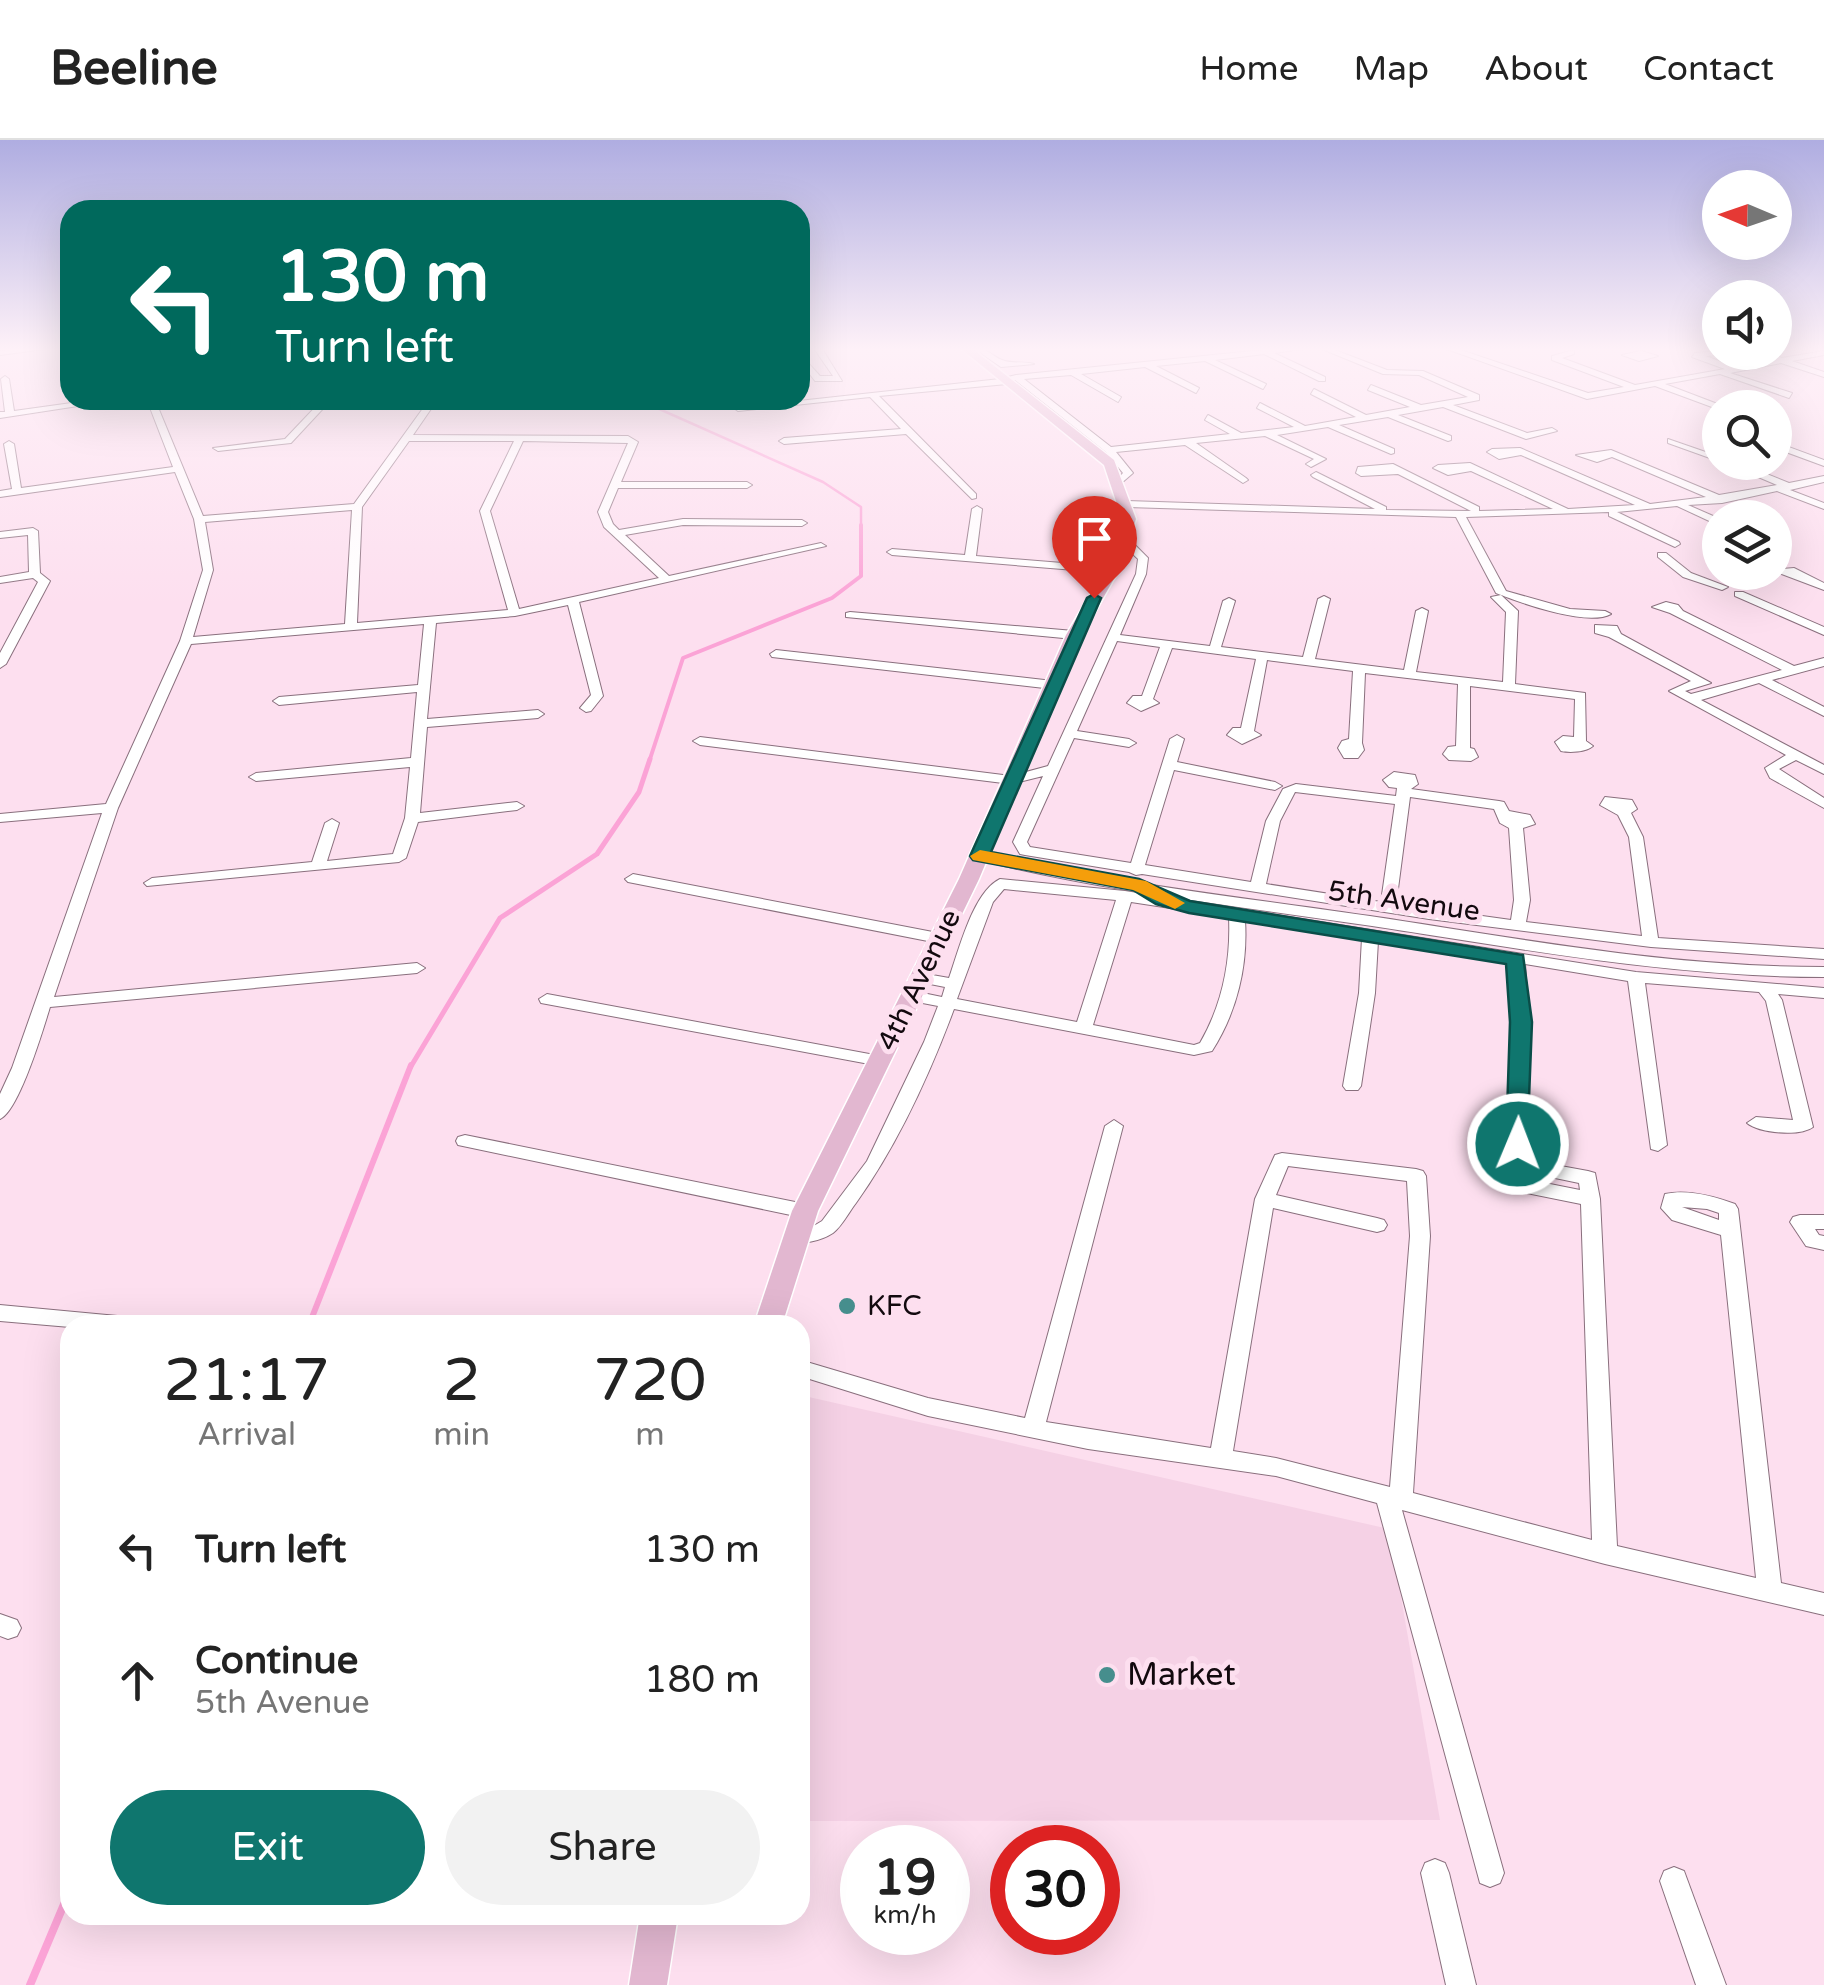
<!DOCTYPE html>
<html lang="en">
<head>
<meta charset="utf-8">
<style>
	:root { --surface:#fff; --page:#f2f2f2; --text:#222; --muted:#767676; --line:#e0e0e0; --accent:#0f766e }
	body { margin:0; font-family:"Varela Round",sans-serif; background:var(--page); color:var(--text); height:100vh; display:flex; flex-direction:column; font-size:38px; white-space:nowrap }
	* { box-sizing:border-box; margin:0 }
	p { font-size:32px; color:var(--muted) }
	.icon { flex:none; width:55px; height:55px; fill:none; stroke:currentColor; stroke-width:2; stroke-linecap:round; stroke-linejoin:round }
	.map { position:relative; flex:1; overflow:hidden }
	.details { position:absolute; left:60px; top:1175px; width:750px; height:610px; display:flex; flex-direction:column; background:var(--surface); border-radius:30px; box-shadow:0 10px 40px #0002 }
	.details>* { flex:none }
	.guide { position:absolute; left:60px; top:60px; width:750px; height:210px; border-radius:30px; box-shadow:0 10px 40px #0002; background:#00695c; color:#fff; overflow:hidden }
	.needle { width:65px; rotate:272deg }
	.tools { position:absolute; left:1702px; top:30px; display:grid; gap:20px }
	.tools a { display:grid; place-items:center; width:90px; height:90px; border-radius:50%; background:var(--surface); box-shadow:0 10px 40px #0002; font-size:50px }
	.speed { position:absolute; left:840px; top:1685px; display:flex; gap:20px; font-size:50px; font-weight:700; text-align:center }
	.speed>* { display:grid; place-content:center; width:130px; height:130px; border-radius:50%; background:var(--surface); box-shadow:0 10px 40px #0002; line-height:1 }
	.speed small { font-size:25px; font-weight:400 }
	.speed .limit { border:15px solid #d22; background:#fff; color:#111 }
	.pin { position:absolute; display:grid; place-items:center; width:85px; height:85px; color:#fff; margin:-102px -42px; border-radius:50% 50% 50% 0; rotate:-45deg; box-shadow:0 0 10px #0007 }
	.pin .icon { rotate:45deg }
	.me { position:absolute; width:110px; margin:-55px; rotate:1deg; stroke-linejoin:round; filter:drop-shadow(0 0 8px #0008) }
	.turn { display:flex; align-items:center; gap:35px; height:210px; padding:0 50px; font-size:45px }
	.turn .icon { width:130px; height:130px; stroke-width:2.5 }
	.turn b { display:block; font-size:70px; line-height:85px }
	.eta { display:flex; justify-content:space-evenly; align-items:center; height:170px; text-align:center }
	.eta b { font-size:60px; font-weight:600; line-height:70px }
	.action { display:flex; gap:20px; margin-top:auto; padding:20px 50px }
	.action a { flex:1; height:115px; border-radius:60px; background:var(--accent); color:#fff; font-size:40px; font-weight:600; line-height:115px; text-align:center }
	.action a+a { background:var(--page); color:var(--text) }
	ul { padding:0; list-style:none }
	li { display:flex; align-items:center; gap:30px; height:130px; padding:0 50px }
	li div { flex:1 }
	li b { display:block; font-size:38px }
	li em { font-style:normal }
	header { display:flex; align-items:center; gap:60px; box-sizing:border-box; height:140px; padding:0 50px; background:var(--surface); border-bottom:2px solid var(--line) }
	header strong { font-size:48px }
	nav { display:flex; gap:55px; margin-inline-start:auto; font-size:35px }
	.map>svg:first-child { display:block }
</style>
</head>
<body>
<header>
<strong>Beeline</strong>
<nav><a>Home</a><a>Map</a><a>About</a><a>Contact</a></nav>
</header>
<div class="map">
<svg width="1824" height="1845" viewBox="0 0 1824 1845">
	<rect width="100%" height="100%" fill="#fddfef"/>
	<!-- built -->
	<path fill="#f5d1e5" d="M800 1255 1389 1389 1440 1680 800 1681Z"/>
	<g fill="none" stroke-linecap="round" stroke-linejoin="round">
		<!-- stream-far4 -->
		<path stroke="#fba3d6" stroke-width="2.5" d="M639 260 823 342 861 367V388"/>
		<!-- stream-far3 -->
		<path stroke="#fba3d6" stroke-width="4" d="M649 622 683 518 832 458 861 436V385"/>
		<!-- stream-far2 -->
		<path stroke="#fba3d6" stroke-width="5" d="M410 928 500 778 597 714 639 652 650 619"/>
		<!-- stream-far1 -->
		<path stroke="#fba3d6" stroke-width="6" d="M309 1185 411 925"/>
		<!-- stream -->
		<path stroke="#fba3d6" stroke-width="8" d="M30 1845 70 1750"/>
		<!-- minor casing -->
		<g stroke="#896f7d" stroke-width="2">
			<g id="minor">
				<path d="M37 207H60L0 215V211Z"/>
				<path d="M813 207H821L842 241H815L800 221V214L820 236H833Z"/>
				<path d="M972 207C985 206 990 215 1002 220 1011 224 1024 221 1034 224L1001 227Z"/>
				<path d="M1293 207H1317L1274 213 1325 237V241H1319L1264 214 1215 220 1266 244 1263 249 1205 221 1156 226 1199 248 1196 253 1145 227 1081 234 1121 257 1118 262 1071 235 1024 239 1111 307 1230 294 1205 280 1208 275 1241 293 1294 287 1257 268 1260 263 1305 286 1356 277 1311 254 1314 249 1366 275 1410 267 1368 250 1371 245 1421 265 1468 257 1419 235 1383 234 1317 207H1327L1387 230 1423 231 1479 255V260L1453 265 1527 293 1552 288 1557 291 1526 299 1443 267 1398 275 1451 296V300L1448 301 1388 277 1339 285 1394 309V313L1391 314 1328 287 1277 295 1326 319 1311 327 1306 324 1314 319 1265 296 1196 303 1246 338 1248 340 1243 343 1185 305 1116 312 1133 333 1118 346 1113 343 1123 333 1106 312 1015 240 1007 244 879 256 976 354V358L972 359 906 294 784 304 779 301 784 298 901 289 870 257 738 271 734 268 1000 239 1016 235Z"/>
				<path d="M1441 207H1452L1588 253 1624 247 1552 220V216L1574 210V214L1562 218 1635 245 1725 229 1692 217 1695 213 1719 211V215L1706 216 1734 227 1772 220 1752 212H1765L1782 218 1824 211V215L1792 221 1824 232V237L1781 223 1730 233 1792 253 1789 258 1720 234 1665 244 1728 268 1720 270 1655 246 1587 259Z"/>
				<path d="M1641 211 1658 216 1639 221 1622 215Z"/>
				<path d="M5 236 9 239 14 271 93 260H117L0 278V272H5L1 239Z"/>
				<path d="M147 260H155L203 376 354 364 429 260H594L596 262 592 265 433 266 413 295 628 296 638 302 621 342H747L752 345 747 348H618L608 372 613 384 619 390 683 379 802 380 807 383 802 386 683 385 625 395 669 436 821 403 826 406 579 462 603 556 591 571 586 572 580 568 591 555 568 465 515 476 436 483 427 579 538 570 544 574 538 578 427 587 420 673 517 662 524 666 517 670 418 682 406 718 399 722 147 746 144 743 152 738 312 722 325 683 332 679 339 683 327 721 393 714 405 678 410 627 256 641 249 637 256 633 411 618 417 552 279 565 273 561 279 557 418 545 424 484 191 504 118 668 54 857 417 823 425 828 417 833 50 867C43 890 19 971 0 979V954L12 928 102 673 0 682V674L106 664 180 501 203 430 194 379 175 332 0 357V351L12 349 4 304 9 301 14 304 21 348 173 327ZM409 301H514L480 371 508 470 357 483 362 367ZM523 301 628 303 598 372 604 387 659 438 519 469 490 371ZM352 370 345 484 193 497 213 430 205 382Z"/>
				<path d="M322 260H331L291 303 218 311 213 308 285 299Z"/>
				<path d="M1668 299 1720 317 1721 322 1668 303Z"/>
				<path d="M1775 302 1824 320V326L1775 308Z"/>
				<path d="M1520 308 1650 364 1706 357 1612 317 1597 322 1576 315 1611 310 1719 355 1777 345 1723 322H1737L1789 343 1824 336V342L1790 350 1824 363V369L1777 351 1722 363 1688 365 1720 379V386L1677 366 1617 372 1679 402 1680 404 1675 407 1609 376V372L1466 377 1506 451 1570 469 1605 471 1611 474C1587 487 1521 463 1496 453L1456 377 1127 367 1122 364 1127 361 1375 369 1313 337 1311 335 1316 332 1386 367V370L1471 371 1398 334 1361 336 1356 333 1358 327 1393 324 1479 367V371L1553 369 1471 331 1448 335 1433 328 1438 325 1470 323 1568 369 1635 365 1521 315 1499 319 1487 312 1492 309Z"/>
				<path d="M977 366 982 369 976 416 1112 427 1117 430 1112 433 892 415 887 412 892 409 965 415 972 369Z"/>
				<path d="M33 388 38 391 40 433 50 441 6 524 0 528V513L38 442 33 438 0 443V437L29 432 28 395 0 398V392Z"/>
				<path d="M1121 399H1129L1148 418 1146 434 1120 495 1210 506 1223 461 1229 458 1235 461 1221 507 1303 517 1318 459 1324 456 1330 459 1315 519 1404 530 1416 471 1422 468 1428 471 1416 532 1503 542 1506 472 1491 457 1501 455 1518 471 1515 544 1585 553 1586 601 1593 606C1586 612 1570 613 1561 611L1555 602 1563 596 1574 597 1575 559 1470 546V608L1474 609 1478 617 1471 621 1449 620 1443 614 1448 607 1456 606 1458 544 1365 533 1362 603 1364 610 1358 618H1344L1338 608 1342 601 1349 599 1353 531 1267 520 1254 591 1261 595 1242 604 1227 595 1233 588H1241L1256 519 1172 508 1153 559 1159 563 1141 571 1127 563 1133 556H1142L1160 507 1117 501 1077 591 1129 599 1136 603 1129 607 1074 598 1027 702 1030 707 1131 723 1170 599 1177 595 1184 599 1177 622 1275 642 1282 646 1275 650 1174 630 1145 725 1251 742 1266 681 1283 649 1296 644 1396 656 1397 648 1389 647 1383 640 1394 632 1415 635 1418 644 1411 649 1499 661 1504 662 1509 671 1530 675 1535 684 1523 688 1530 760 1526 782 1642 796 1629 697 1618 675 1600 665 1605 657 1632 660 1637 669 1631 673 1643 697 1658 798 1824 809V819L1651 807 1429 779 1142 734 1136 735 1129 732 1025 715 1020 714 1013 702 1043 636 1011 644 700 605 693 601 700 597 1011 636 1048 626 1136 434 1138 419 1121 403ZM1295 652 1395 664 1381 762 1266 744 1280 681ZM1410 657 1494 669 1500 683 1509 688 1514 760 1511 780 1396 764Z"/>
				<path d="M1658 413H1666L1691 433 1728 447 1722 450 1683 437 1658 417Z"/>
				<path d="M1794 428 1824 443V450L1779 433 1782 429Z"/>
				<path d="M1735 452H1743L1824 487V495L1735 456Z"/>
				<path d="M1666 462 1678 465 1683 471 1794 526 1824 518V526L1772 540 1824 567V576L1759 543 1701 560 1824 625V634L1796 620 1779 629 1824 658V668L1770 638 1765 628 1786 615 1669 551 1691 541 1609 497 1595 493V485L1617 486 1621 494 1711 543 1685 551 1691 554 1782 530 1670 473 1652 467Z"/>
				<path d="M850 472 1074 491 1080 495 1074 499 846 477V473Z"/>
				<path d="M776 510 1053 541 1059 545 1053 549 772 517 770 514Z"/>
				<path d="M980 712C1109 743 1240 757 1370 776 1522 799 1670 827 1824 827V837C1671 837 1523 809 1372 786 1239 766 1106 752 975 719V713Z"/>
				<path d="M633 734 938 793 946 798 938 803 628 742 625 739Z"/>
				<path d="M1000 739 1125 751 1636 832 1824 848V858L1778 854 1782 860 1813 987C1800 997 1759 993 1747 983L1756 977 1793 980 1766 861 1759 852 1645 843 1667 1005 1658 1011 1651 1009 1628 841 1525 824 1529 882 1527 1004 1525 1008H1511L1509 1004 1513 882 1508 822 1378 801 1375 853 1361 946 1358 950H1346L1343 946 1359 853 1362 798 1245 780C1248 826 1237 872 1212 911L1194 915 954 869C929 936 898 1004 856 1063 849 1072 842 1086 833 1093 821 1101 802 1105 788 1101L785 1096 788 1091 812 1087 822 1081 867 1021 924 902 938 866 907 860 905 856 913 851 942 857 945 847 915 841 913 838 921 833 949 838C959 810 973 752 1000 739ZM1004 749 1116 760 1077 882 957 859 993 762ZM1131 762 1229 777C1231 821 1222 865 1200 903L1194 905 1093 885Z"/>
				<path d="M547 854 880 916 889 921 880 926 541 863 539 859Z"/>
				<path d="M1114 980 1123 986 1046 1282 1211 1308 1255 1059 1275 1015 1282 1013 1416 1029 1423 1031 1426 1036 1430 1096 1413 1353 1592 1400 1581 1064 1522 1052 1512 1042 1515 1026 1528 1020 1588 1031 1595 1033 1600 1059 1617 1406 1756 1438 1721 1095 1672 1080 1661 1068 1665 1054C1688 1049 1713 1056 1735 1064L1738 1069 1781 1443 1824 1453V1475L1605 1424 1402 1370 1504 1733 1500 1743 1490 1747 1480 1743 1377 1363 1276 1336 1088 1309 928 1276 800 1236V1220L928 1258 1025 1278 1105 986ZM1288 1026 1407 1041 1410 1096 1390 1347 1276 1318 1233 1311 1273 1068 1377 1092 1384 1090 1387 1085 1384 1080 1377 1078 1276 1055ZM1531 1033 1579 1043 1580 1050 1535 1041ZM1682 1067 1707 1069 1719 1073V1080Z"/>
				<path d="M465 995 805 1064 812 1066 815 1071 812 1076 805 1078 458 1005 456 1001 458 997Z"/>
				<path d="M1800 1075H1824V1089H1815L1819 1095 1824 1096V1110L1806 1106 1790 1082 1793 1077Z"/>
				<path d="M0 1165 128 1177 135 1179 139 1185H70V1187L0 1181Z"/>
				<path d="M0 1474 17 1480 21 1488 17 1496 8 1499 0 1496Z"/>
				<path d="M1435 1719 1445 1723 1449 1733 1476 1845H1446L1421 1733 1425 1723Z"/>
				<path d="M1674 1727 1684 1731 1726 1845H1696L1660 1741 1664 1731Z"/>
			</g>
		</g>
		<!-- major casing -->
		<g stroke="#fff" stroke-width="3">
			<g id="major">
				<path d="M959 207H970L1114 320 1136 379 1119 430 1082 495 979 739 818 1071 782 1185H754L792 1071 959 739 1066 495 1105 430 1122 379 1104 325Z"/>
				<path d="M640 1775H678L667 1845H629Z"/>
			</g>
		</g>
		<!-- minor -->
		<use href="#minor" fill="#fff" fill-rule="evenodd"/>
		<!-- major -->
		<use href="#major" fill="#e2b7d0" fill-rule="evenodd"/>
	</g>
	<!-- sky -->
	<linearGradient id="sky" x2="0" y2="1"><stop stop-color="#afade1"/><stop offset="0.45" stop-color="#fef1f8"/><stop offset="1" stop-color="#fef1f8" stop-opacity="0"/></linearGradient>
	<rect width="1824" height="465" fill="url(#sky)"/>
	<!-- route -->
	<path fill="#0f766e" stroke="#0a4d48" stroke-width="2.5" d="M1094 454 1101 458 991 712 1139 739 1190 761 1523 815 1532 882 1527 1009H1509L1506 1004 1510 882 1506 824 1189 773 1156 764 1133 750 973 720 970 716 1087 458Z"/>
	<!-- slow -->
	<path fill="#f59e0b" d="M980 710 1146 741 1185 763 1175 769 1133 750 973 720 970 716Z"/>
	<!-- markers -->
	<g fill="#468e8d" stroke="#fddfef" stroke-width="4">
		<circle cx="847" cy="1166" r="10"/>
		<circle cx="1107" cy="1535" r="10"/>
	</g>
	<g text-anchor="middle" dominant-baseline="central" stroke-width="10" stroke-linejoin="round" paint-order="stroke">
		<!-- street labels -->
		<g font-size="28" fill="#12090e" stroke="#fddfef">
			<text transform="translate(1404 761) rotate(8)">5th Avenue</text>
			<text transform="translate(919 840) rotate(-64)">4th Avenue</text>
		</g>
		<!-- poi labels -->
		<g font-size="28" fill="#12090e" stroke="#fddfef" text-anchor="start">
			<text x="867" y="1166">KFC</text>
		</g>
		<!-- near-poi labels -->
		<g font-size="32" fill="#12090e" stroke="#fddfef" text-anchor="start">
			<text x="1127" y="1535">Market</text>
		</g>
	</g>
</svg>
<div class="tools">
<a><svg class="needle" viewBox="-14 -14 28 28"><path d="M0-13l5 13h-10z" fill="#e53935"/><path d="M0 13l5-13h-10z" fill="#767676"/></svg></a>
<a><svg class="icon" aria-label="sound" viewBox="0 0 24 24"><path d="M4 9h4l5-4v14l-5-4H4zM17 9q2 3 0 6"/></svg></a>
<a><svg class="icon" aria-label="search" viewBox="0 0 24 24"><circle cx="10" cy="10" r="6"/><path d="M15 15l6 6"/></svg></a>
<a><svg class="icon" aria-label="layers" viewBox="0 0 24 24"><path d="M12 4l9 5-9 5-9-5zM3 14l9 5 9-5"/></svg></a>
</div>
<div class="speed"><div>19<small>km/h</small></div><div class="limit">30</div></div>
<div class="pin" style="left:1094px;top:458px;background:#d93025"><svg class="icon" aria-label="arrive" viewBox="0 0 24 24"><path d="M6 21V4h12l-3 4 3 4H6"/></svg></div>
<svg class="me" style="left:1518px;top:1004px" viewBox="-20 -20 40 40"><circle r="17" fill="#0f766e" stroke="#fff" stroke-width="3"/><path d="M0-11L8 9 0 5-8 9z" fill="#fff"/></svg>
<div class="guide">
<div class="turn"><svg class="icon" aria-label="left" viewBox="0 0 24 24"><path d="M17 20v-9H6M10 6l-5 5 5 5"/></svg><div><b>130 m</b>Turn left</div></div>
</div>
<section class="details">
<div class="eta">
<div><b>21:17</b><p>Arrival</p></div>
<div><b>2</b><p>min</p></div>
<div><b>720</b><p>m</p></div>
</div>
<ul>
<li><svg class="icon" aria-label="left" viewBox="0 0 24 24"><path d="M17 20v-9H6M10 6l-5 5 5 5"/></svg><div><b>Turn left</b></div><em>130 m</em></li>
<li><svg class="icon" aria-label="ahead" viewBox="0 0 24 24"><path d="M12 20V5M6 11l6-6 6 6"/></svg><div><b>Continue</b><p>5th Avenue</p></div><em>180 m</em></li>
</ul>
<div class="action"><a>Exit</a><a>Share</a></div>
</section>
</div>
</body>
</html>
